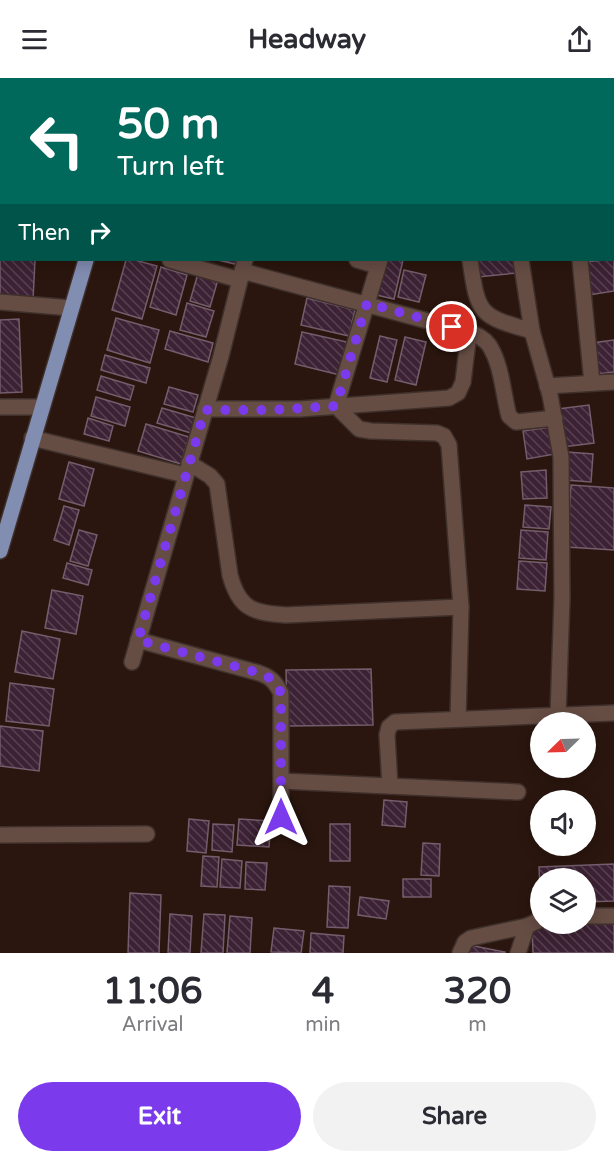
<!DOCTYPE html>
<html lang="en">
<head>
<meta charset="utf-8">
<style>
	:root { --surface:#fff; --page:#f2f2f3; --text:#2b2b33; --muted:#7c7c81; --accent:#7c3aed }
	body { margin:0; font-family:"Varela Round",sans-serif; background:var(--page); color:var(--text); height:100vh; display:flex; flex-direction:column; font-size:22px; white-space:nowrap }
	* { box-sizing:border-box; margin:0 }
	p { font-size:20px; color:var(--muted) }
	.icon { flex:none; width:33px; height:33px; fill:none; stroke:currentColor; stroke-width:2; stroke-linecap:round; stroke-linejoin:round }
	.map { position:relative; height:875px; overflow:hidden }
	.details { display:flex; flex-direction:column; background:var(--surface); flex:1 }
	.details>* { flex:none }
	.hud { position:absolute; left:0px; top:0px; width:615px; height:183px; box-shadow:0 3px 15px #0003; background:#00695c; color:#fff; overflow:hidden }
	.needle { width:39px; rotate:247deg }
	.tools { position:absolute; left:530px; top:634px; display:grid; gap:12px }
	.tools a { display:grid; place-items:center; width:66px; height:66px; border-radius:50%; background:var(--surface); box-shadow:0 3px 15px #0003; font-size:30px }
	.pin { position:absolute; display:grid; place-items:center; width:51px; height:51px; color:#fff; margin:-26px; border:3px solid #fff; border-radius:50%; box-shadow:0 2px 6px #0007 }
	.me { position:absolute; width:66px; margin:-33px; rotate:0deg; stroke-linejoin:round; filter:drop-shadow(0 0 4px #0008) }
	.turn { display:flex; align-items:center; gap:21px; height:126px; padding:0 18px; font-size:27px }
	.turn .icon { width:78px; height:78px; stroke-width:2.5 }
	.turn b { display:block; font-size:42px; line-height:51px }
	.then { display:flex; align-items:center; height:57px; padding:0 18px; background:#0003; gap:12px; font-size:22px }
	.eta { display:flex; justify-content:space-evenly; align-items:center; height:102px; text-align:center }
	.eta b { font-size:36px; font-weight:700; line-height:42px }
	.primary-button { display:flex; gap:12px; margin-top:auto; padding:12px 18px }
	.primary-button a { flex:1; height:69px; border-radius:36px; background:var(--accent); color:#fff; font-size:24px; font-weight:700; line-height:69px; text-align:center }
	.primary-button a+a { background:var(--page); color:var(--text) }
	header { display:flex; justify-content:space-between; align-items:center; height:78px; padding:0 18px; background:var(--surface); font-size:27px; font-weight:700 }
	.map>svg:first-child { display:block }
</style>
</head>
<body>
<header><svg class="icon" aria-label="menu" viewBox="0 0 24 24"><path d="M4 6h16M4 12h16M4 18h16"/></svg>Headway<svg class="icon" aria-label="share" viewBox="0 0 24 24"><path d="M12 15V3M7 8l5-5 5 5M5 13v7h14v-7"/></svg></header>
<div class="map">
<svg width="614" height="875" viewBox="0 0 614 875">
	<defs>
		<pattern id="building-back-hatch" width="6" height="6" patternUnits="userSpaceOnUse" patternTransform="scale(1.5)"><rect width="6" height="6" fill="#3c2234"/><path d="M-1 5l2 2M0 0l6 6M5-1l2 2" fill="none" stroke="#584150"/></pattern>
	</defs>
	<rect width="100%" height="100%" fill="#2a160e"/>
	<!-- building -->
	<g fill="url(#building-back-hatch)" stroke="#745d6c" stroke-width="1.5">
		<path d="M177 0H231L176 2Z"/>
		<path d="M250 0H282L250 2Z"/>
		<path d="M305 0H356L305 2Z"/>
		<rect x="446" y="0" width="28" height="2"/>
		<path d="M0 178 2 182H35L33 222 0 221Z"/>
		<path d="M614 181V213L589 217 585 184Z"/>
		<path d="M126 182H135L157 188 142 241 112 232Z"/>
		<path d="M218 182H236L235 186Z"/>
		<path d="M384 182H403L394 221 376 217Z"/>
		<path d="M476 182H514L516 195 478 199Z"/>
		<path d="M161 189 187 197 176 237 150 229Z"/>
		<path d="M199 192 219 198 210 229 190 223Z"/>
		<path d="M404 192 426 197 419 224 398 219Z"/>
		<path d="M307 220 355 232 349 258 301 247Z"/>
		<path d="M187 225 214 233 206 259 180 252Z"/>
		<path d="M116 240 159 252 150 285 107 272Z"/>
		<path d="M19 241 22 314 0 315V242Z"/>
		<path d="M170 253 213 265 208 284 165 271Z"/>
		<path d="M302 254 347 264 340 297 295 286Z"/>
		<path d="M380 258 397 262 387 304 370 300Z"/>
		<path d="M405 259 426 264 416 307 395 302Z"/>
		<path d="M614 262V294L597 296 592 265Z"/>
		<path d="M105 277 150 290 146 305 101 292Z"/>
		<path d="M101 298 134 308 130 322 97 312Z"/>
		<path d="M169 309 198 317 193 334 164 326Z"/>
		<path d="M96 319 130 329 125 348 91 338Z"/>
		<path d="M589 327 594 365 563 369 558 331Z"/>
		<path d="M162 330 196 340 191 355 157 345Z"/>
		<path d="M88 340 113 348 109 363 84 356Z"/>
		<path d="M146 346 189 359 181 386 138 373Z"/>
		<path d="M551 349 555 376 527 381 523 353Z"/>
		<path d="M567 374 593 376 591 404 565 402Z"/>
		<path d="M69 384 94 391 84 428 59 421Z"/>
		<path d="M546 392 547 420 523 421 521 394Z"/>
		<path d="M571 407 614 410V472L567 469Z"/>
		<path d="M525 427 551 429 549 451 523 449Z"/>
		<path d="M64 428 79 432 69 467 54 462Z"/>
		<path d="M79 452 97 457 88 488 70 483Z"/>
		<path d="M521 452 548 454 546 482 519 480Z"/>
		<path d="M519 483 547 485 545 513 517 511Z"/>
		<path d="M67 485 92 492 88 507 63 500Z"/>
		<path d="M52 512 83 518 76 556 45 550Z"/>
		<path d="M22 553 60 561 53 601 15 594Z"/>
		<path d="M371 591 373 647 287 648 286 592Z"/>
		<path d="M10 605 54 611 49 648 6 643Z"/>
		<path d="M0 648 43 653 39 693 0 688Z"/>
		<path d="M384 722 407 724 405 749 382 747Z"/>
		<path d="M189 741 209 743 206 775 187 773Z"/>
		<path d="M239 741 271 743 269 769 237 767Z"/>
		<path d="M213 746 234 747 232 774 212 772Z"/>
		<rect x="330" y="746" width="20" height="37"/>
		<path d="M423 765 440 766 439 798 421 797Z"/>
		<path d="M203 778 219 779 217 809 201 808Z"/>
		<path d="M222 781 242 783 240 810 220 809Z"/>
		<path d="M246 784 267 785 265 812 245 811Z"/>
		<path d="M614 786V823L585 824V801H540V810L539 789Z"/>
		<rect x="403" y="801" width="28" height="18"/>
		<path d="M329 808 350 809 348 850 327 849Z"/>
		<path d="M130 815 161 817 159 875H128Z"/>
		<path d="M360 819 389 823 386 841 358 837Z"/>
		<path d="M170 836 192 838 190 875H168Z"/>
		<path d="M204 836 225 837 223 875H201Z"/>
		<path d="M230 838 252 840 250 875H227Z"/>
		<path d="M614 845V875H533L532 848Z"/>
		<path d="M274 850 304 853 301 875 271 874Z"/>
		<path d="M311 855 344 858 343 875H310Z"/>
		<path d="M469 867 505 874V875H467Z"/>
	</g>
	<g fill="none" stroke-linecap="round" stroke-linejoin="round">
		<!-- minor casing -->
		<g stroke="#3f302c" stroke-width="18">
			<g id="minor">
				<path d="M2 0 7 2"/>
				<path d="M293 2 294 0"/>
				<path d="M432 2 433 0"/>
				<path d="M0 174H2"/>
				<path d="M170 182 240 202"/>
				<path d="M357 182 378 188"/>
				<path d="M380 182 336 328 359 351 371 353 437 355 444 358 449 367 461 529 458 641"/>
				<path d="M470 182C478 237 479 238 532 253"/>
				<path d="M521 182 532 253 550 317 561 379 562 521 558 637"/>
				<path d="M580 182 592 305"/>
				<path d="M242 193 469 254C477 257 484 260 489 267 502 287 503 316 509 338L516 344 555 340"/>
				<path d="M0 224 71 230"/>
				<path d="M547 308 614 304"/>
				<path d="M0 329H41"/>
				<path d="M205 331H300L449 320 458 315 463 304 469 254"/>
				<path d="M32 360 185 397"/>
				<path d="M189 385 210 398 217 406 230 497C239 531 253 535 286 537L461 529"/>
				<path d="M138 562 259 595C271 599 275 604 281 615V739"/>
				<path d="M132 584 221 278 245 182"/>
				<path d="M281 703 518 714"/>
				<path d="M390 708 387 657 389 649 395 644 614 635"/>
				<path d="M0 757 147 756"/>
				<path d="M585 838H614"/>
				<path d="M460 875 465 864 471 860 527 848"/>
				<path d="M518 875 527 848 540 842"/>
			</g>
		</g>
		<!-- major casing -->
		<g stroke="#3f302c" stroke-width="18">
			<g id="major">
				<path d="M139 2 140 0"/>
				<path d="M0 473 86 182"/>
			</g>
		</g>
		<!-- minor -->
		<use href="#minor" stroke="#664d44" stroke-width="15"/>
		<!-- major -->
		<use href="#major" stroke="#828db2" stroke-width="15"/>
	</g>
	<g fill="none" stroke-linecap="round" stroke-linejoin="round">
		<!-- route -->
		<path stroke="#7c3aed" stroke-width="10" stroke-dasharray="0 18" d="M281 739V615C275 604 271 599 259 595L138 562 205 332H271L336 328 367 225 452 249"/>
	</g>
</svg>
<div class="tools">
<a><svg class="needle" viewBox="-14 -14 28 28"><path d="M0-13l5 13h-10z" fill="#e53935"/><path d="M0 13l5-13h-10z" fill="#7c7c81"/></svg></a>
<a><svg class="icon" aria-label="sound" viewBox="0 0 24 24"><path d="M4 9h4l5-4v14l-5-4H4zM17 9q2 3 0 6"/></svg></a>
<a><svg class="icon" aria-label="layers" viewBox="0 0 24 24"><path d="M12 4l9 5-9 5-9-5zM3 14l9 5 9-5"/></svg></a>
</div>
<div class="pin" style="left:452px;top:249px;background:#d93025"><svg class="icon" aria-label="arrive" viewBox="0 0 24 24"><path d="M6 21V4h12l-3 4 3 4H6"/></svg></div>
<svg class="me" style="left:281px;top:739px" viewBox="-20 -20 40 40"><path d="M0-17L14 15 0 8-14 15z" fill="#7c3aed" stroke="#fff" stroke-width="4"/></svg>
<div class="hud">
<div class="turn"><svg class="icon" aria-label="left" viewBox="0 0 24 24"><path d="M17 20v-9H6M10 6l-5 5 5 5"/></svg><div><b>50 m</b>Turn left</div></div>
<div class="then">Then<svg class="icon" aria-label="right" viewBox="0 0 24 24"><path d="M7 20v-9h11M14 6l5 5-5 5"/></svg></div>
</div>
</div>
<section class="details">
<div class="eta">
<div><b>11:06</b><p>Arrival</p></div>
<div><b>4</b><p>min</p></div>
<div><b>320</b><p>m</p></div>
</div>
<div class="primary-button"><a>Exit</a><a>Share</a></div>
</section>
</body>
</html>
